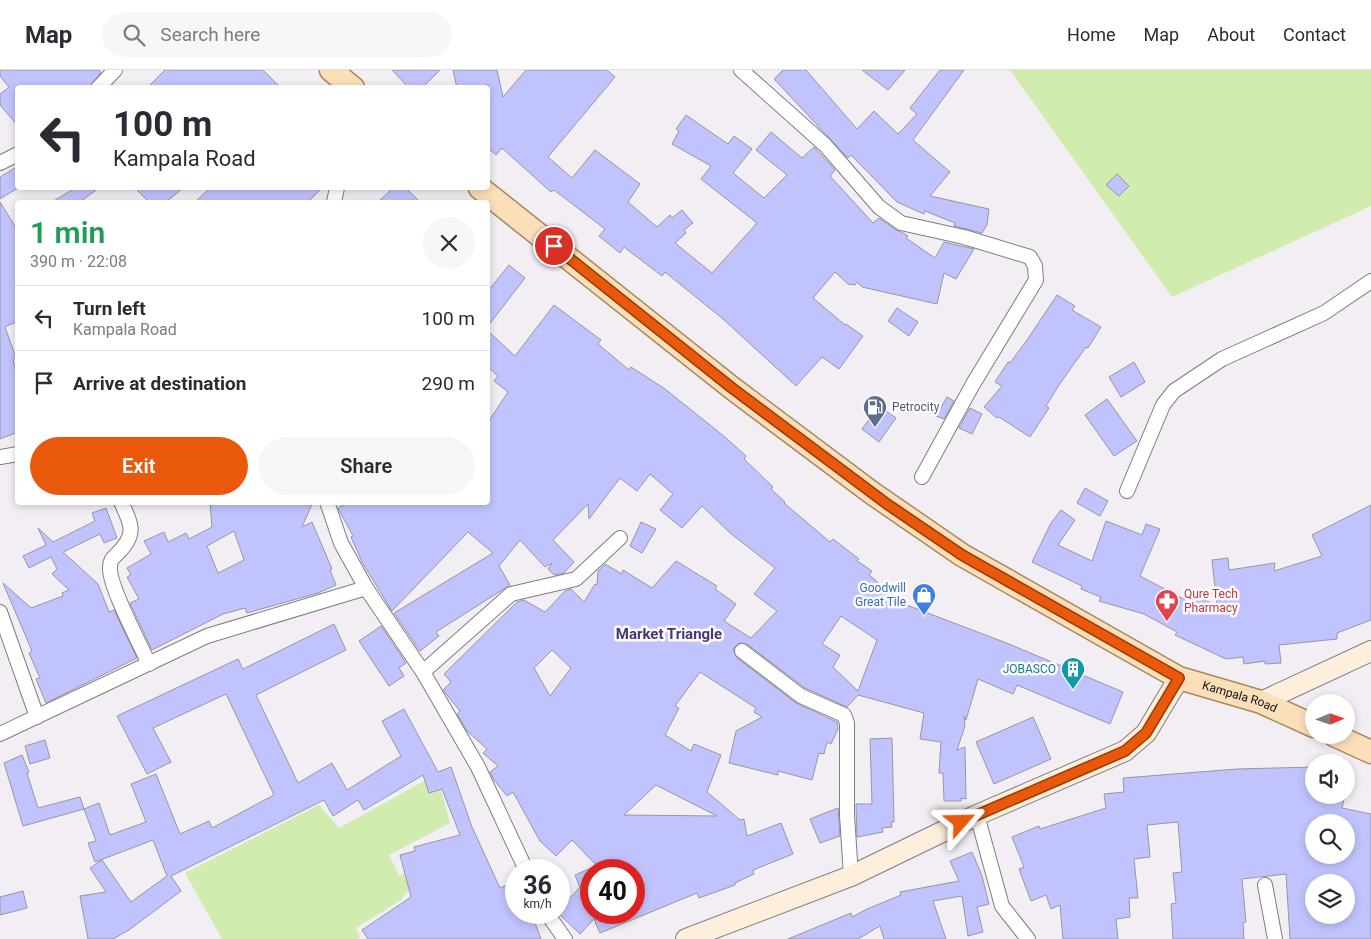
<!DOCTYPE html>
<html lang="en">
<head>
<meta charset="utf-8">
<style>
	:root { --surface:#fff; --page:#f7f7f7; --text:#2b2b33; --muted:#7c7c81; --line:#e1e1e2; --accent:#ea580c }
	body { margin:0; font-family:Roboto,sans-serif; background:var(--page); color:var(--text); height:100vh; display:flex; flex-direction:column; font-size:19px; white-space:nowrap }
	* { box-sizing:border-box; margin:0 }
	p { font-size:16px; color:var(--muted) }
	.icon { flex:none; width:28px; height:28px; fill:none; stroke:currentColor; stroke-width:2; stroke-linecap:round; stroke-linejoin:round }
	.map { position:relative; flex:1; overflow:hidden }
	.sheet { position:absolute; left:15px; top:130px; width:475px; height:305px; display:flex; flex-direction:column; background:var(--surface); border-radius:5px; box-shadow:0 2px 8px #0003 }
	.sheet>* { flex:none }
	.hud { position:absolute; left:15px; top:15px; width:475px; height:105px; border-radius:5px; box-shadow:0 2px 8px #0003; background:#fff; color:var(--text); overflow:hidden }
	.needle { width:32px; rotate:88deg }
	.fabs { position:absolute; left:1305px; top:624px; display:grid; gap:10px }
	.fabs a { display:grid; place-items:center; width:50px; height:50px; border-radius:50%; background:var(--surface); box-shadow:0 2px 8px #0003; font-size:25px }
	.speed { position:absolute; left:505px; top:789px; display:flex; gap:10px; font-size:25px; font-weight:700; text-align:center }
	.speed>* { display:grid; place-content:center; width:65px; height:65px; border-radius:50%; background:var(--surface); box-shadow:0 2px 8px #0003; line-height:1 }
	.speed small { font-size:12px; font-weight:400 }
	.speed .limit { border:8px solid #d22; background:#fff; color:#111 }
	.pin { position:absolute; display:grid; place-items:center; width:42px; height:42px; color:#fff; margin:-21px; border:2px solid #fff; border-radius:50%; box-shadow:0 1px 5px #0007 }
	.me { position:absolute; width:55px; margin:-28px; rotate:65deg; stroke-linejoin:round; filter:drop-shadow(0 0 4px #0008) }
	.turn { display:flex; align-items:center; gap:18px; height:105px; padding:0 15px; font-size:22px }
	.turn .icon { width:65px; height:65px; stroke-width:2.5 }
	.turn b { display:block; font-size:35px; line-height:42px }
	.round { display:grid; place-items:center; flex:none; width:52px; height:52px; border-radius:26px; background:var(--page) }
	.summary { display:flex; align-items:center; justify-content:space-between; height:85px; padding:0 15px }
	h1 { font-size:30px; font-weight:600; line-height:38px; color:#1e9e55 }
	.primary-button { display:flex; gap:10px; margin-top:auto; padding:10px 15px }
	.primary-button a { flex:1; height:58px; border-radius:30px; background:var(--accent); color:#fff; font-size:20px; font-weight:600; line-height:58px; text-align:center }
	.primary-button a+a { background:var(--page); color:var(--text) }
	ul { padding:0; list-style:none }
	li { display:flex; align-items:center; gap:15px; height:65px; padding:0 15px; border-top:1px solid var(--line) }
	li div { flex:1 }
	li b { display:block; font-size:19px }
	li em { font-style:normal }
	header { display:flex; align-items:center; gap:30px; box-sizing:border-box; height:70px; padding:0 25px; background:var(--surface); border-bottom:1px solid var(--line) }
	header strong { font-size:24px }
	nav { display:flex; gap:28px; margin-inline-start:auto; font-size:18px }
	.search { width:350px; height:45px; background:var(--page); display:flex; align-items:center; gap:12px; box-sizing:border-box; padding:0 18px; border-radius:28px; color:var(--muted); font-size:19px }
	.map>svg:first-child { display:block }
</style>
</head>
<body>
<header>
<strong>Map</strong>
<div class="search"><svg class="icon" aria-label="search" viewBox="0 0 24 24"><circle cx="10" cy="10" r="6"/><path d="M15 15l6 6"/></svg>Search here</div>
<nav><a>Home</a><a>Map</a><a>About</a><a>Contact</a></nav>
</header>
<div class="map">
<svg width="1371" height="869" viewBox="0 0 1371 869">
	<rect width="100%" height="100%" fill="#f2eef4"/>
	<!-- green -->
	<g fill="#d0ecae">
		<path d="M1010 0H1371V136L1172 227Z"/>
		<path d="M437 704 450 753 389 785 399 806 409 801 412 815 401 830 356 858 360 866 357 869H222L185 803 319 735 339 758Z"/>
	</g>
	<!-- building -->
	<g fill="#c1c3fe" stroke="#97979d" fill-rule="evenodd">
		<path d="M0 0H99L101 2 89 18H18V56L0 35V24L9 17 0 6Z"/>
		<path d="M165 0H263L281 18H147Z"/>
		<path d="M392 0H440L422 18H409Z"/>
		<path d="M453 0H497L503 27 526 0H607L615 7 548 87 572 108 595 80 640 114 628 132 657 157 670 145 672 148 682 140 693 153 684 160 686 163 675 173 712 203 757 153 701 109 711 96 672 74 679 61 676 59 686 45 728 74 734 66 752 79 733 103 764 128 787 105 756 80 771 62 802 88 814 77 835 100 830 106 873 153 879 148 896 160 903 163 908 166 906 168 935 188 944 172 974 179 956 209 944 203 937 234 862 217 857 212 855 215 848 214 835 202 813 228 845 255 846 254 863 266 839 299 822 287 796 316 723 249 665 202 662 206 624 177 620 183 599 166 605 159 554 120 551 122 502 78 496 85 488 78V15L457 18Z"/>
		<path d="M783 0H806L857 59 874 41 898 64 917 44 910 38 940 0H964L913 70 950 102 930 126 989 139 987 155 982 163 954 156 955 153 925 141 924 144 897 132 851 85 848 88 774 9Z"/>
		<path d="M862 0H905L888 20Z"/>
		<path d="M18 96V118L0 129V107Z"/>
		<path d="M1117 104 1129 116 1119 126 1106 115Z"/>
		<path d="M75 118H99L80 132H52Z"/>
		<path d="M135 118H183L166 132H149Z"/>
		<path d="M210 118H322L308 132H195Z"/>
		<path d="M393 118H406L420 132H378Z"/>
		<path d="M0 132 18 161V251L5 257 16 288 13 289 18 311V362L0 369Z"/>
		<path d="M509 195 525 208 488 256V221Z"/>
		<path d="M1057 225 1075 236 1072 240 1101 257 1088 278 1086 277 1059 315 1046 336 1049 338 1030 367 999 347 997 348 984 337 1002 316 995 312 1008 292 1010 293 1027 270Z"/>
		<path d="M554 235 601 270 598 274 629 300 631 297 665 319 725 367 746 386 744 389 773 417 771 419 785 432 784 433 830 472 833 469 859 489 857 491 872 501 869 505 904 534 1009 574 1123 622 1110 654 1017 615 1013 624 978 609 966 650 964 646 965 656 957 680 965 677 966 729 961 728V731H944L943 703H939L941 672 920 669 924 643 858 625 847 637 805 618 747 574 739 573 733 579 737 588 796 633 837 652 838 659 831 674 827 672 824 684 819 683 812 710 778 701V705L729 693 736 661 762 647 754 642 756 638 700 602 675 636 679 638 665 665 691 681 694 674 721 685 707 722 740 750 744 749 747 766 781 753 793 784 753 800 754 804 735 813V815L699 828 697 823 600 863 594 849 580 864 557 842 580 817 575 805 591 798V842H634V800H601L572 770 556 786 540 771 513 722 507 726 494 710 490 702 498 696 483 683 487 679 467 661 457 644 460 641 443 620 451 612 444 604 517 532 524 530 545 542 565 521 571 519 584 532 595 514 597 515 598 501 605 494 622 504 623 500 652 518 676 491 717 516 715 519 736 534 724 551 751 568 777 541 754 524 775 498 730 463 702 436 682 458 660 440 673 424 650 404 637 421 620 408 589 449 588 434 553 470 574 492 564 503 554 505 548 499 552 493 545 497 520 470 499 496 510 515 436 562 439 566 420 581 394 543 493 483 468 462 392 541 362 492 351 467 353 466 338 438 349 432H488V352L508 322 494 311 498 306 488 297V261L515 286ZM841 546 877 570 858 621 833 597 840 585 822 574ZM552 580 571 598 550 626 534 598ZM656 715 717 746 624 745Z"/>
		<path d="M897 238 918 252 909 266 888 251Z"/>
		<path d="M1134 292 1145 312 1121 327 1109 307Z"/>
		<path d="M947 327 954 331 944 349 936 346Z"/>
		<path d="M1107 329 1137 371 1114 386 1085 345Z"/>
		<path d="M879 336 896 348 879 372 862 359Z"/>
		<path d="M970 338 982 344 972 364 959 358Z"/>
		<path d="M1085 418 1108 431 1100 446 1077 433Z"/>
		<path d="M210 432H313L302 457 312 452 332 499 330 500 336 515 318 523 247 543 245 538 223 544 152 580 130 533 139 529 127 507 131 505 127 498 151 484 144 471 164 462 168 472 186 463 189 469 212 457ZM234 461 244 490 218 503 207 476Z"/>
		<path d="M1371 435V550L1337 563V569L1279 575 1281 593 1265 594V591L1244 594 1243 587 1226 589 1175 565 1177 562 1144 544 1099 531 1101 527 1081 519 1082 516 1032 492 1051 453 1061 440 1075 450 1058 475 1092 491 1106 451 1142 465 1146 454 1160 459 1140 506 1193 534 1197 526 1217 536 1212 490 1228 488 1229 500 1275 493 1274 501 1322 486 1312 465Z"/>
		<path d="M106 438 117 468 104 473 100 464 63 482 98 514 109 542 114 540 137 588 46 633 36 609 40 608 29 583 32 581 3 513 31 538 63 526 62 523 69 520 52 504 57 499 51 487 29 498 23 486 46 475 38 458 53 472 95 451 92 443Z"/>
		<path d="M641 452 656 459 642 483 630 476Z"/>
		<path d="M334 554 346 580 256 625 298 713 332 693 347 720 401 686 382 651 404 639 438 702 451 697 472 757 500 818 516 811V827L509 835 516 831V842H531L541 869H368L362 860 411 827 400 785 415 781 414 777 460 765 442 719 429 723 423 705 364 740 358 730 333 746 324 730 171 806 181 821 129 860 113 869H88L80 826 106 822 90 798 102 790 131 832 167 806 153 770 95 792 88 773 96 771 84 739 99 733 110 765 146 752 131 714 156 704 180 764 209 751 212 758 274 725 226 624 153 658 171 692 147 704 117 646 238 589 243 599Z"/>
		<path d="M381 556 406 593 399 598 404 606 389 616 359 571Z"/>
		<path d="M1033 647 1051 689 994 714 976 672Z"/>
		<path d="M892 668 894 752H891L892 757 882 758 883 762 857 767 856 734H872L870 669Z"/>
		<path d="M45 670 50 688 30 694 25 676Z"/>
		<path d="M22 685 29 702 27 703 38 738 80 727 84 739 23 756 4 693Z"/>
		<path d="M1314 697V725H1345L1342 738 1371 744V869H1290L1286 804 1242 809 1246 852 1243 853 1244 869H1173L1171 834 1176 833 1173 803 1182 802 1178 752 1147 755 1150 787 1134 789 1138 828H1129L1130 847 1116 849 1118 869H1063L1060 835 1051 839 1046 825 1031 831 1019 799 1024 797 1012 767 1039 756 1040 759 1106 738 1104 724 1124 722 1123 708 1237 699ZM1314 752H1346V785H1314ZM1314 812H1346V845L1314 848Z"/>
		<path d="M838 738 840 766 820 773 810 749Z"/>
		<path d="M972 782 982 806 989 834 977 837 983 862 968 866 962 826 933 831 946 869H884L880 856 858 869H788L851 843 852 847 867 839 901 825 900 822 959 811 950 791Z"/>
		<path d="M23 821 27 838 0 845V827Z"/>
	</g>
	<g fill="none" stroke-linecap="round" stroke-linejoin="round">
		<!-- street casing -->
		<g stroke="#807c81" stroke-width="16">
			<g id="street">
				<path d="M741 0 825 75 879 137 901 153 964 167 1030 187 1035 196 1036 210 973 314 922 407"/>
				<path d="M98 18 115 0"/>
				<path d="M0 93 18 84"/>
				<path d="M334 132 337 118"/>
				<path d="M0 387 18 384"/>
				<path d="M1127 421 1163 335 1174 321 1222 289 1324 243 1371 211"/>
				<path d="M121 432C132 455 137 465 117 484 113 488 110 490 110 497 108 514 140 574 149 594"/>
				<path d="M327 432 341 473 366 518 423 602 478 697 526 800"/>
				<path d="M0 542 37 647"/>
				<path d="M742 581 801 626 844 645 847 653V745L851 806"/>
				<path d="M423 602 511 524 576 509 620 468"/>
				<path d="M0 664 207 566 366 518"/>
				<path d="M977 745 1002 836 1028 869"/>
				<path d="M1265 815 1275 869"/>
				<path d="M546 842 565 869"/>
			</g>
		</g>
		<!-- secondary casing -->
		<g stroke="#807c81" stroke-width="22">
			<g id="secondary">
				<path d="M1261 632 1371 581"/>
				<path d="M686 869 851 806 977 745 1125 681 1146 663 1179 608"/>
			</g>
		</g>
		<!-- primary casing -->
		<g stroke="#a98960" stroke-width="25">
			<g id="primary">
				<path d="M331 0 353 18"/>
				<path id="s1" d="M480 118 732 318 872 423 962 485 1179 608 1261 632 1314 656"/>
				<path d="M1334 665 1371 682"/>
			</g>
		</g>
		<!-- street -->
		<use href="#street" stroke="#fff" stroke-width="14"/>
		<!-- secondary -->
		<use href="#secondary" stroke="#fdefdc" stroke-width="20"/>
		<!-- primary -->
		<use href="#primary" stroke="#fbdfb8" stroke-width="22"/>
	</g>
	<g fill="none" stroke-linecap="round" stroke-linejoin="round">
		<!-- route casing -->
		<g stroke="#983908" stroke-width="12">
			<path id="route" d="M554 176 732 318 887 434 962 485 1179 608 1146 663 1125 681 961 752"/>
		</g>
		<!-- route -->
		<use href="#route" stroke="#ea580c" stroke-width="9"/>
	</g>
	<!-- icons -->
	<defs>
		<g id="fuel-pin" transform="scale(1.25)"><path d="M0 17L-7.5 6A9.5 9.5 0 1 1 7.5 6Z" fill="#5c6f8a" stroke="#fefcff"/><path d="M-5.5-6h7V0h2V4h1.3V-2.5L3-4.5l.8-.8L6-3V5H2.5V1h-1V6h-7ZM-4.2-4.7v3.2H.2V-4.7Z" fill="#fff"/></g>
		<g id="shop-pin" transform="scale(1.25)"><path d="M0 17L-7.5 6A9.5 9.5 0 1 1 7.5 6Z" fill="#3f7fe0" stroke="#fefcff"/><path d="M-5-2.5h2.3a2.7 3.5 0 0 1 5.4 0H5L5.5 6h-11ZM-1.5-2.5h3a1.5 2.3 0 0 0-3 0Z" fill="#fff"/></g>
		<g id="pharmacy-pin" transform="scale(1.25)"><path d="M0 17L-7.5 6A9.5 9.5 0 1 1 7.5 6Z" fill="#e0444e" stroke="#fefcff"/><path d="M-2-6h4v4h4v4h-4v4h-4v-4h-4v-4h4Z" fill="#fff"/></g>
		<g id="building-pin" transform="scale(1.25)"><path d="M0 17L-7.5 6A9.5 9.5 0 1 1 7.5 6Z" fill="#0f9aa8" stroke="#fefcff"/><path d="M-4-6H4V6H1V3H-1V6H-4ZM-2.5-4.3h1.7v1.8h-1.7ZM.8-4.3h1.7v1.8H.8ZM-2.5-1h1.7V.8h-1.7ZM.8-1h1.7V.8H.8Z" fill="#fff"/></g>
	</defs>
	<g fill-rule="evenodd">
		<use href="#fuel-pin" x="875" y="337"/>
		<use href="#shop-pin" x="924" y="525"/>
		<use href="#pharmacy-pin" x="1167" y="531"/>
		<use href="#building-pin" x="1073" y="599"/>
	</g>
	<g text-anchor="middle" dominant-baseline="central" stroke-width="5" stroke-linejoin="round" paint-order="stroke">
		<!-- service labels -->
		<g font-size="12" fill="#4e5e75" stroke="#fefcff" text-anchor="start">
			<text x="892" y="337">Petrocity</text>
		</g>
		<!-- shop labels -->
		<g font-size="12" fill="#366cbe" stroke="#fefcff" text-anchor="end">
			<text x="906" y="518">Goodwill<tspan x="906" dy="14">Great Tile</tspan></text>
		</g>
		<!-- health labels -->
		<g font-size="12" fill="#be3a42" stroke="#fefcff" text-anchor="start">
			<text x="1184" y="524">Qure Tech<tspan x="1184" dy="14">Pharmacy</tspan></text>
		</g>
		<!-- culture labels -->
		<g font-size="12" fill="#0d838f" stroke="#fefcff" text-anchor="end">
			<text x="1056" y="599">JOBASCO</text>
		</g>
		<!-- street labels -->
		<g font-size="12" fill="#141315" stroke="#fefcff">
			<text stroke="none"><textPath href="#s1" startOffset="919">Kampala Road</textPath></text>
		</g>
		<!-- quarter labels -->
		<g font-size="15" font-weight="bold" fill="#473774" stroke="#fefcff">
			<text x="669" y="564">Market Triangle</text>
		</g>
	</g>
</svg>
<div class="fabs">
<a><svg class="needle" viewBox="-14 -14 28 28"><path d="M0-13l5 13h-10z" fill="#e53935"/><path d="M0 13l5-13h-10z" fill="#7c7c81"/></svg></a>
<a><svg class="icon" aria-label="sound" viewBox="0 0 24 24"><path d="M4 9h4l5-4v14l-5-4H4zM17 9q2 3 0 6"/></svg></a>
<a><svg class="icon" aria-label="search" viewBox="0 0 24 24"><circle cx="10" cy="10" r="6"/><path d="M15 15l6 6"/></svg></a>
<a><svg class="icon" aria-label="layers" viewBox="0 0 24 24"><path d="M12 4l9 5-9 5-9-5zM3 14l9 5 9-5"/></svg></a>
</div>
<div class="speed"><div>36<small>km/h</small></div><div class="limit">40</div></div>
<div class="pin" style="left:554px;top:176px;background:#d93025"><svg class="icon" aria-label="arrive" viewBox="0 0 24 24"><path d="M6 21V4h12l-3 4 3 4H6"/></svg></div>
<svg class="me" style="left:961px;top:752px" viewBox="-20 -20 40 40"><path d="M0-17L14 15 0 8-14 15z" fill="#ea580c" stroke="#fff" stroke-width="4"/></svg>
<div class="hud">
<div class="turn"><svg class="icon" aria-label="left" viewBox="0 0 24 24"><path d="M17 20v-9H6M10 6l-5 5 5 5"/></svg><div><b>100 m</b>Kampala Road</div></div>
</div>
<section class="sheet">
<div class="summary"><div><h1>1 min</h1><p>390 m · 22:08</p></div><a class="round"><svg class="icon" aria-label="close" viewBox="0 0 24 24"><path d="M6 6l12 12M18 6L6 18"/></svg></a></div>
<ul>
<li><svg class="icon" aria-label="left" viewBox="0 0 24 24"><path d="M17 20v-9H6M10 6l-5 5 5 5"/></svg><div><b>Turn left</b><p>Kampala Road</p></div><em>100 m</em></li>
<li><svg class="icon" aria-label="arrive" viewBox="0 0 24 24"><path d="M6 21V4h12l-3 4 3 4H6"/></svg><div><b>Arrive at destination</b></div><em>290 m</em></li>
</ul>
<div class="primary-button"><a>Exit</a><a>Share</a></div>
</section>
</div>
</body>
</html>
